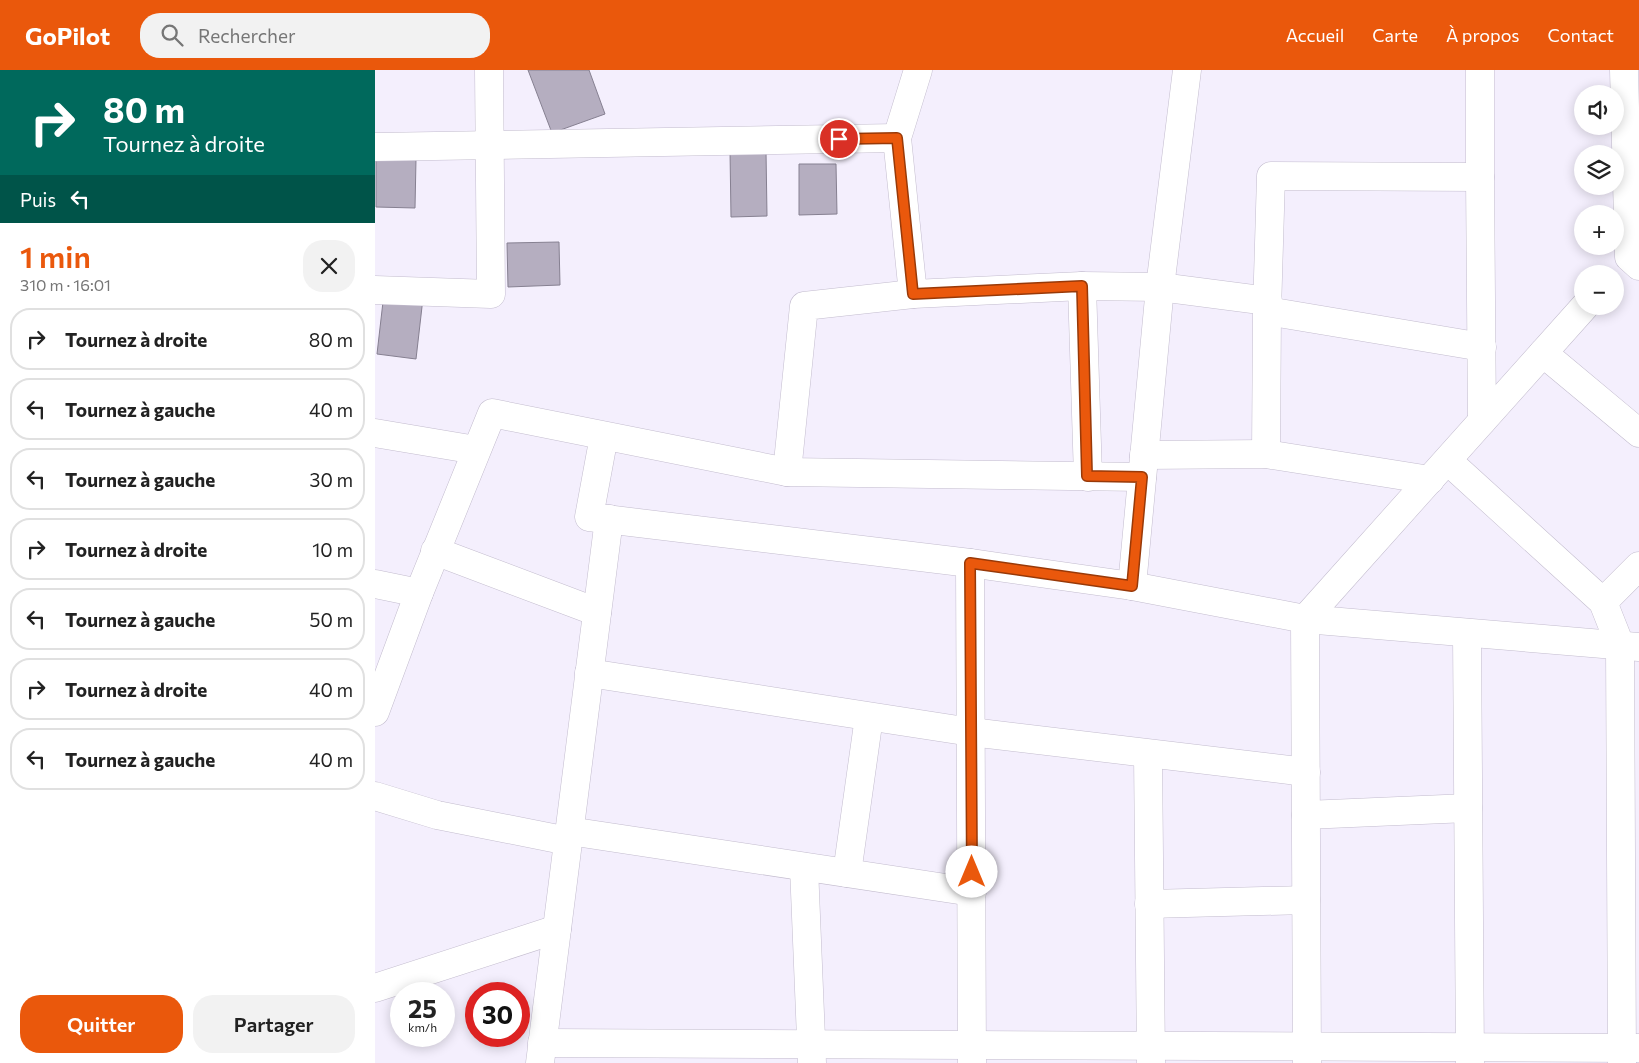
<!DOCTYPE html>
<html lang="fr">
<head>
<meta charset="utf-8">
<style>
	:root { --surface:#fff; --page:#f2f2f2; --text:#222; --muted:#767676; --line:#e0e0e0; --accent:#ea580c }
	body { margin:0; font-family:Commissioner,sans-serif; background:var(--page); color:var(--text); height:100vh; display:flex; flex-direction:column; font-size:19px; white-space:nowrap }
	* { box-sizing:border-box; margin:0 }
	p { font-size:16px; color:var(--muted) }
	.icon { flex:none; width:28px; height:28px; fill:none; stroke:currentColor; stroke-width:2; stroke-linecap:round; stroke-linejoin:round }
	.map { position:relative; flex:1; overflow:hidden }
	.side { display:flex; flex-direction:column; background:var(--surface); width:375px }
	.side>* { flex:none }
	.hud { background:#00695c; color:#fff; overflow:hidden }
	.fabs { position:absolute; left:1199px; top:15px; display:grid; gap:10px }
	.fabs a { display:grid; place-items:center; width:50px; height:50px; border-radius:50%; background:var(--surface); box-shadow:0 2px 12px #0003; font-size:25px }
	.speed { position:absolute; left:15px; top:912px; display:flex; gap:10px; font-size:25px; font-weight:700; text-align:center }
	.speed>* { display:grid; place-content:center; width:65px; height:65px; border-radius:50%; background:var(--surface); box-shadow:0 2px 12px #0003; line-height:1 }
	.speed small { font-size:12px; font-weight:400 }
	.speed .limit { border:8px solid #d22; background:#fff; color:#111 }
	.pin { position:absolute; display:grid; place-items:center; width:42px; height:42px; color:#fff; margin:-21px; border:2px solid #fff; border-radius:50%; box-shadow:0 1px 5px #0007 }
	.me { position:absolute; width:55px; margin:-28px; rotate:0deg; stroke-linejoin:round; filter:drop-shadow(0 0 4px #0008) }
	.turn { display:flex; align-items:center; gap:18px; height:105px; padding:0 20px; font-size:22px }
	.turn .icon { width:65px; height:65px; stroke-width:2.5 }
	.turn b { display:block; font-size:35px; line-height:42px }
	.then { display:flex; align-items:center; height:48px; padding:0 20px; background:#0003; gap:10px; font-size:19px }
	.round { display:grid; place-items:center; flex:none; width:52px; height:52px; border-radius:20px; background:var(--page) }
	.headline { display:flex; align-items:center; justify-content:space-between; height:85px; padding:0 20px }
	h1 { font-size:30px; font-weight:600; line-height:38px; color:var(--accent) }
	.primary-button { display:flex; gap:10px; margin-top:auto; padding:10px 20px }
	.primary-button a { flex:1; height:58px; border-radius:20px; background:var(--accent); color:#fff; font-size:20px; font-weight:600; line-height:58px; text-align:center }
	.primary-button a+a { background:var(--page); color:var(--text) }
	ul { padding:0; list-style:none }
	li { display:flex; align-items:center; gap:15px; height:62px; margin:0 10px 8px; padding:0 10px; border:2px solid var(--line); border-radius:20px }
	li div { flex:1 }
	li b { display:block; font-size:19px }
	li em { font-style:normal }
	header { display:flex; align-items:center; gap:30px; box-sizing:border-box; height:70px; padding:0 25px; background:var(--accent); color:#fff }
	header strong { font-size:24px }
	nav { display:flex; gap:28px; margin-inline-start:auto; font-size:18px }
	.search { width:350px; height:45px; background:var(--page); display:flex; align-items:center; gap:12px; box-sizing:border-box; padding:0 18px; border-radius:20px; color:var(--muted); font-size:19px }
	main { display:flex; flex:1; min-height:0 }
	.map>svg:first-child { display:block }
</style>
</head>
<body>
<header>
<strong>GoPilot</strong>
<div class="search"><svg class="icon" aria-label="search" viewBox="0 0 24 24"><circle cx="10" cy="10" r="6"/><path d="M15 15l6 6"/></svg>Rechercher</div>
<nav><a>Accueil</a><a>Carte</a><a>À propos</a><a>Contact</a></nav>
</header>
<main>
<section class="side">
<div class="hud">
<div class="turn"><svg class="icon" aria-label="right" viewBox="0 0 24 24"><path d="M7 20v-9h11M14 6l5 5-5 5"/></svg><div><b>80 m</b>Tournez à droite</div></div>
<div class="then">Puis<svg class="icon" aria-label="left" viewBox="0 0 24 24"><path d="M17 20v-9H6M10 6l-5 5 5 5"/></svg></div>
</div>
<div class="headline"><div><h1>1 min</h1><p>310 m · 16:01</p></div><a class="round"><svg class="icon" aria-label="close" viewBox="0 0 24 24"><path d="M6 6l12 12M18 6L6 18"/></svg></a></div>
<ul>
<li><svg class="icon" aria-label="right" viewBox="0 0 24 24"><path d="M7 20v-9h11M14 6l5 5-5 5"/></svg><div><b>Tournez à droite</b></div><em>80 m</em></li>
<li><svg class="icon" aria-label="left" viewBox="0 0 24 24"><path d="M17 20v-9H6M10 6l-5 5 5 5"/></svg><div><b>Tournez à gauche</b></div><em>40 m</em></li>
<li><svg class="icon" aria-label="left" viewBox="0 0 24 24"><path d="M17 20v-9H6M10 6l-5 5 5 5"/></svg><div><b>Tournez à gauche</b></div><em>30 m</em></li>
<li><svg class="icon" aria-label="right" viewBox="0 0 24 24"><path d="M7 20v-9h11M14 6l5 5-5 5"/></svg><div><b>Tournez à droite</b></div><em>10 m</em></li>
<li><svg class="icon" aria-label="left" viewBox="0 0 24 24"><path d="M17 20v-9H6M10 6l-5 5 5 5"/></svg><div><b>Tournez à gauche</b></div><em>50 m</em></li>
<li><svg class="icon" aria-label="right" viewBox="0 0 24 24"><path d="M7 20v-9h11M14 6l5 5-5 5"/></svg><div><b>Tournez à droite</b></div><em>40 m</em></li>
<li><svg class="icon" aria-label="left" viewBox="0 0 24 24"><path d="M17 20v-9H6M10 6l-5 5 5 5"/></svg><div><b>Tournez à gauche</b></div><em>40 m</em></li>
</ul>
<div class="primary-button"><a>Quitter</a><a>Partager</a></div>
</section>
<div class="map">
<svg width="1264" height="993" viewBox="0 0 1264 993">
	<rect width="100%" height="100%" fill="#f4effd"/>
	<!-- building -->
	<g fill="#b5aec0" stroke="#868091">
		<path d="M153 0H214L230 44 177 63Z"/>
		<path d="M355 81H391L392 146 356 147Z"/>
		<path d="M1 88 41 89 40 138 1 137Z"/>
		<path d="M424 94H461L462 144 424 145Z"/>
		<path d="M184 172 185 215 133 217 132 173Z"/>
		<path d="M9 223 48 228 41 289 2 284Z"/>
	</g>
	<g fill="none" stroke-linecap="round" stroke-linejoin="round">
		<!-- minor casing -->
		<g stroke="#c3bcce" stroke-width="29">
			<g id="minor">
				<path d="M1105 0V107L1107 351"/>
				<path d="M1249 0 1254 187 1264 196"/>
				<path d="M0 77 522 68"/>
				<path d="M707 216 713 407"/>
				<path d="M0 220 116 224 114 0"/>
				<path d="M538 224 522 68 543 0"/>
				<path d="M892 241 1107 277"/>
				<path d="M1168 283 1264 363"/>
				<path d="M0 363 101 380"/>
				<path d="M229 366 214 447 595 493 757 516 930 549 1264 577"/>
				<path d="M891 384 892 241 896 106 1105 107"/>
				<path d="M769 385 891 384 1055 410"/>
				<path d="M1073 391 1228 532 1245 575 1247 993"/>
				<path d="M412 402 429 236 538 224 707 216 785 217 893 231"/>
				<path d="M60 481 222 542"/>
				<path d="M595 493 597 993"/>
				<path d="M0 514 44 523"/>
				<path d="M757 516 785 217 812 0"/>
				<path d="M1228 532 1264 496"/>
				<path d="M1092 563 1095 993"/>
				<path d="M214 603 596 662 931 702"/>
				<path d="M0 642 44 523 117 343 412 402 767 407"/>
				<path d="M773 684 776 993"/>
				<path d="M0 726 62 745 193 771"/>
				<path d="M931 745 1093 738"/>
				<path d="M194 761 597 822"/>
				<path d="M429 797 437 993"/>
				<path d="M472 803 494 647"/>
				<path d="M774 834 931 830"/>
				<path d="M0 918 182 859"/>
				<path d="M167 973 1264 978"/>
				<path d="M165 993 234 449"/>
				<path d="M932 993 930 549 1210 236"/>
			</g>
		</g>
		<!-- minor -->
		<use href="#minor" stroke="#fff" stroke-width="28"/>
	</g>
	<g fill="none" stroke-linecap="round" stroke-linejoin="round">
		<!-- route casing -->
		<g stroke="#983908" stroke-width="12">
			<path id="route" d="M464 69 522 68 538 224 707 216 712 406 767 407 757 516 595 493 597 802"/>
		</g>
		<!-- route -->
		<use href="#route" stroke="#ea580c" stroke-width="9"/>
	</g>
</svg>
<div class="fabs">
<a><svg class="icon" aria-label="sound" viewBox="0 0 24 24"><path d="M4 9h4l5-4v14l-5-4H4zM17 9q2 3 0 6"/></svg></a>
<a><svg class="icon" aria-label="layers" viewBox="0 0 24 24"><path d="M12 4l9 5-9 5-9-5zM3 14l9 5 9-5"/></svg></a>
<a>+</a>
<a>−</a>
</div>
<div class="speed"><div>25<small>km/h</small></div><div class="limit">30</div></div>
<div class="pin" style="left:464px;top:69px;background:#d93025"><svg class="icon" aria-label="arrive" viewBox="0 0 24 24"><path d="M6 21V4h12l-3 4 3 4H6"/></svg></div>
<svg class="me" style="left:597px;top:802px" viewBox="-20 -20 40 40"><circle r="19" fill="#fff"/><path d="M0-13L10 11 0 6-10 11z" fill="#ea580c"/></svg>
</div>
</main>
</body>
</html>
